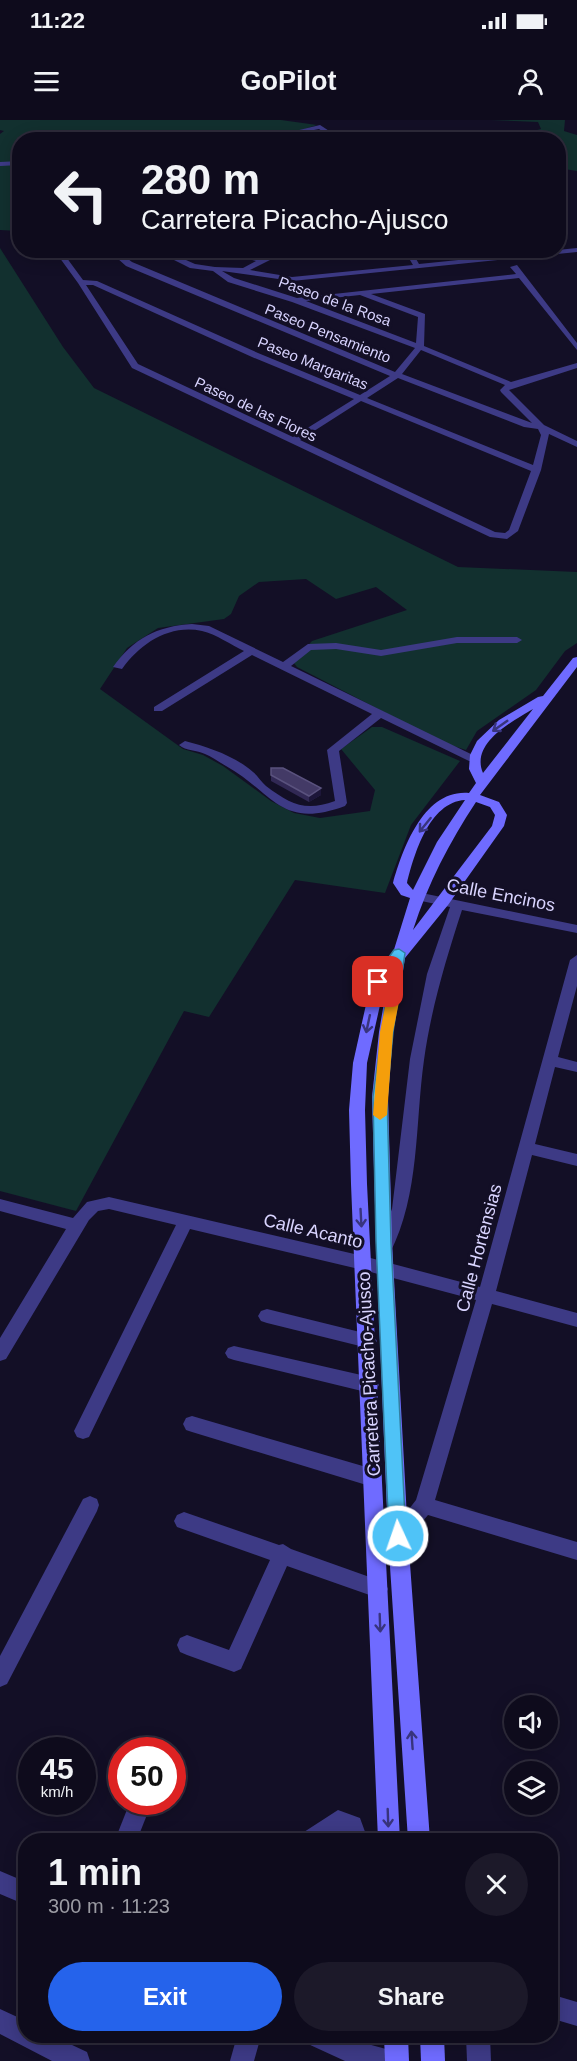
<!DOCTYPE html>
<html lang="en">
<head>
<meta charset="utf-8">
<style>
	:root { --surface:#0e0b1c; --page:#1c1929; --text:#f1f3f6; --muted:#9b9ba3; --line:#2e2b3b; --accent:#2563eb }
	body { margin:0; font-family:Helvetica,sans-serif; background:var(--page); color:var(--text); height:100vh; display:flex; flex-direction:column; font-size:22px; white-space:nowrap }
	* { box-sizing:border-box; margin:0 }
	p { font-size:20px; color:var(--muted) }
	.icon { flex:none; width:33px; height:33px; fill:none; stroke:currentColor; stroke-width:2; stroke-linecap:round; stroke-linejoin:round }
	.map { position:relative; flex:1; overflow:hidden }
	.drawer { position:absolute; left:18px; top:1713px; width:540px; height:210px; display:flex; flex-direction:column; background:var(--surface); border-radius:24px; box-shadow:0 3px 15px #0003,0 0 0 2px var(--line) }
	.drawer>* { flex:none }
	.hud { position:absolute; left:12px; top:12px; width:554px; height:126px; border-radius:24px; box-shadow:0 3px 15px #0003,0 0 0 2px var(--line); background:#0e0b1c; color:var(--text); overflow:hidden }
	.fabs { position:absolute; left:504px; top:1575px; display:grid; gap:12px }
	.fabs a { display:grid; place-items:center; width:54px; height:54px; border-radius:50%; background:var(--surface); box-shadow:0 3px 15px #0003,0 0 0 2px var(--line); font-size:30px }
	.speed { position:absolute; left:18px; top:1617px; display:flex; gap:12px; font-size:30px; font-weight:700; text-align:center }
	.speed>* { display:grid; place-content:center; width:78px; height:78px; border-radius:50%; background:var(--surface); box-shadow:0 3px 15px #0003,0 0 0 2px var(--line); line-height:1 }
	.speed small { font-size:15px; font-weight:400 }
	.speed .limit { border:9px solid #d22; background:#fff; color:#111 }
	.pin { position:absolute; display:grid; place-items:center; width:51px; height:51px; color:#fff; margin:-26px; border-radius:12px; box-shadow:0 3px 9px #0006 }
	.me { position:absolute; width:66px; margin:-33px; rotate:357deg; stroke-linejoin:round; filter:drop-shadow(0 0 4px #0008) }
	.turn { display:flex; align-items:center; gap:21px; height:126px; padding:0 30px; font-size:27px }
	.turn .icon { width:78px; height:78px; stroke-width:2.5 }
	.turn b { display:block; font-size:42px; line-height:51px }
	.round { display:grid; place-items:center; flex:none; width:63px; height:63px; border-radius:32px; background:var(--page) }
	.summary { display:flex; align-items:center; justify-content:space-between; height:102px; padding:0 30px }
	h1 { font-size:36px; font-weight:700; line-height:45px }
	.cta { display:flex; gap:12px; margin-top:auto; padding:12px 30px }
	.cta a { flex:1; height:69px; border-radius:36px; background:var(--accent); color:#fff; font-size:24px; font-weight:700; line-height:69px; text-align:center }
	.cta a+a { background:var(--page); color:var(--text) }
	.status { display:flex; justify-content:space-between; align-items:center; height:42px; padding:0 30px; background:var(--surface); direction:ltr }
	.status svg { height:16px; fill:currentColor }
	header { display:flex; justify-content:space-between; align-items:center; height:78px; padding:0 30px; background:var(--surface); font-size:27px; font-weight:700 }
	.map>svg:first-child { display:block }
</style>
</head>
<body>
<div class="status"><b>11:22</b><svg viewBox="0 0 49 12"><path d="M0 12V9h3v3zM5 12V6h3v6zM10 12V3h3v9zM15 12V0h3v12zM26 1h20v11H26zM47 4h2v5h-2z"/></svg></div>
<header><svg class="icon" aria-label="menu" viewBox="0 0 24 24"><path d="M4 6h16M4 12h16M4 18h16"/></svg>GoPilot<svg class="icon" aria-label="person" viewBox="0 0 24 24"><circle cx="12" cy="8" r="4"/><path d="M4 21q1-7 8-7t8 7"/></svg></header>
<div class="map">
<svg width="577" height="1941" viewBox="0 0 577 1941">
	<rect width="100%" height="100%" fill="#130f26"/>
	<!-- green -->
	<g fill="#12302f">
		<path d="M0 0H281L317 5 292 13 291 19 20 20 19 111 0 110V14L4 11 0 10Z"/>
		<path d="M491 0H565L564 11 577 15V51L558 48V20L502 19 541 9 538 2Z"/>
		<path d="M0 128 63 227 94 268 458 447 577 452V523L565 531 536 570 477 611 466 630 444 623 297 547 293 542 312 521 407 490 376 467 336 479 306 459 259 462 239 476 231 494 224 499 158 508 127 528 100 569 183 629 203 635 223 646 271 681 294 693 320 698 370 691 375 670 341 629 372 607H382L460 641 411 705 385 773 295 760 209 897 184 891 76 1091 0 1071Z"/>
	</g>
	<g fill="none" stroke-linecap="round" stroke-linejoin="round">
		<!-- street -->
		<g fill="#3d3a85" fill-rule="evenodd">
			<path d="M320 5 343 20H335L319 9 299 13 296 20H290L295 11Z"/>
			<path d="M20 41V45L0 46V42Z"/>
			<path d="M577 128V132L292 161 222 151 234 158 297 178 516 154 510 147 517 145 577 223V230L519 158 371 174 425 194 424 226 511 262 577 243V248L509 270 544 305 577 321V327L549 314 541 350 518 411 507 419 490 417 132 248 78 163 54 130H61L83 160 97 161 258 233 360 275 390 256 126 146 108 130H116L132 142 395 252 415 228 292 182 228 162 213 151 190 148 166 136 147 130 168 132 195 144 215 147 243 148 256 141 225 133V131L262 139 322 130H351L270 140 250 150 292 157 413 145 404 130H411L419 144ZM86 165H93L252 237 354 279 293 317 138 244ZM360 175 418 197 416 223 306 181ZM421 230 505 265 500 270 501 272 532 303 402 254ZM398 258 524 307 538 309 541 315 533 345 367 278ZM361 281 531 351 509 410 505 413 495 412 300 320Z"/>
			<path d="M192 504 209 506 283 542 308 524 336 523 381 530 457 517H517L522 520 517 523H457L381 536 336 529 311 530 291 546 479 638 477 641H469L381 598 339 631 347 683 345 686C280 710 274 673 226 646 219 642 212 637 205 634 197 630 186 631 179 625L185 621C208 627 235 636 253 652 258 656 261 662 266 666 290 684 305 692 335 681L327 630 372 594 252 535 162 591H154V587L244 531C231 525 216 514 202 511 169 504 140 524 122 549L113 547C133 519 157 506 192 504Z"/>
			<path d="M417 772 577 805V813L462 790C446 839 431 889 424 940 415 1004 420 1074 390 1133L384 1135 378 1133 376 1128 392 1089 410 939 427 854 450 787 412 779 410 776 412 773Z"/>
			<path d="M577 835V866L558 937 577 942V952L555 947 535 1024 577 1034V1046L532 1035 496 1171 577 1193V1207L492 1184 435 1380 577 1422V1440L428 1395 405 1422 398 1425 391 1422 388 1416 416 1380 476 1180 363 1150 190 1109 89 1317 83 1319 77 1317 74 1311 176 1105 109 1089 98 1091 89 1100 6 1239 0 1241V1218L66 1109 0 1091V1079L73 1098 87 1082 109 1077 363 1136 480 1167 570 840Z"/>
			<path d="M267 1189 368 1214 374 1216 377 1221 374 1226 368 1228 267 1203 261 1201 258 1196 261 1191Z"/>
			<path d="M234 1226 370 1257 376 1260 379 1265 376 1270 370 1273 234 1240 228 1238 225 1233 228 1228Z"/>
			<path d="M192 1296 373 1349 380 1352 382 1358 380 1364 373 1367 192 1312 186 1310 183 1304 186 1298Z"/>
			<path d="M90 1376 97 1379 99 1385 97 1391 7 1564 0 1567V1536L83 1379Z"/>
			<path d="M184 1392 279 1425 283 1424 291 1429 378 1460 385 1462 388 1469 385 1476 378 1478 287 1446 241 1549 234 1552 187 1535 180 1532 177 1525 180 1518 187 1515 229 1530 270 1440 177 1407 174 1401 177 1395Z"/>
			<path d="M130 1682H152L137 1720H115Z"/>
			<path d="M338 1690 360 1698 368 1720H346L344 1714 340 1713 330 1720H301L304 1712Z"/>
			<path d="M0 1751 26 1762V1785L0 1774Z"/>
			<path d="M550 1874 577 1882V1906L550 1898Z"/>
			<path d="M0 1889 26 1901V1916H53L87 1932 90 1941H52L0 1914Z"/>
			<path d="M237 1916H261L254 1941H230Z"/>
			<path d="M304 1916H364V1923L397 1932 400 1941H345L308 1924Z"/>
			<path d="M466 1916H490L491 1941H467Z"/>
		</g>
		<!-- secondary -->
		<g fill="#6f6bff" fill-rule="evenodd">
			<path d="M577 537V547L480 675 499 682 507 695 504 706 448 785 405 838 393 912 388 977 392 1122 408 1416 430 1720H408L388 1416 376 1122 372 977 379 912 388 859 385 863 367 943 365 990 367 1064 400 1720H378L351 1064 349 990 353 943 371 862 392 836 410 778 401 775 393 763C403 728 424 669 469 673L476 663 469 649 470 635 477 621 499 600 538 577 543 576 573 538ZM533 589 483 653C470 623 513 601 533 589ZM465 680 437 722 413 770 407 763C414 735 429 682 465 680ZM476 682 490 687 495 695 492 706 413 810C428 763 449 723 476 682Z"/>
			<path d="M384 1916H408L409 1941H385Z"/>
			<path d="M420 1916H444L445 1941H421Z"/>
		</g>
	</g>
	<!-- wall -->
	<path fill="#312854" d="M271 648 321 668V675L309 682 271 661Z"/>
	<!-- shaded-wall -->
	<path fill="#1d163a" d="M321 668V675L309 682V676Z"/>
	<!-- building -->
	<path fill="#433a66" stroke="#5a527e" stroke-width="1.5" d="M271 648H283L321 668 309 676 271 655Z"/>
	<!-- one-way arrows -->
	<defs><path id="oneway-shaft" d="M-6 0H5M1.5-3L5.5 0L1.5 3" fill="none" stroke-width="1.6" stroke-linecap="round" stroke-linejoin="round" transform="scale(1.5)"/></defs>
	<g stroke="#38347d">
		<use href="#oneway-shaft" transform="translate(500 606) rotate(145)"/>
		<use href="#oneway-shaft" transform="translate(425 705) rotate(129)"/>
		<use href="#oneway-shaft" transform="translate(368 904) rotate(102)"/>
		<use href="#oneway-shaft" transform="translate(361 1098) rotate(87)"/>
		<use href="#oneway-shaft" transform="translate(380 1503) rotate(88)"/>
		<use href="#oneway-shaft" transform="translate(412 1620) rotate(-94)"/>
		<use href="#oneway-shaft" transform="translate(388 1698) rotate(88)"/>
	</g>
	<!-- route -->
	<path fill="#4fc3f7" stroke="#337fa1" stroke-width="1.5" d="M399 829 405 833 393 912 387 977 391 1122 406 1416 404 1422 398 1424 391 1422 389 1416 376 1122 373 977 389 856 382 865 378 866 371 862 394 830Z"/>
	<!-- slow -->
	<path fill="#f59e0b" d="M394 867 401 872 393 912 387 995 380 1000 373 995 380 912 388 872Z"/>
	<g text-anchor="middle" dominant-baseline="central" stroke-width="6" stroke-linejoin="round" paint-order="stroke">
		<!-- far-street labels -->
		<g font-size="15" fill="#d9d4ff" stroke="#130f26">
			<text transform="translate(335 181) rotate(20)">Paseo de la Rosa</text>
			<text transform="translate(328 213) rotate(22)">Paseo Pensamiento</text>
			<text transform="translate(313 243) rotate(22)">Paseo Margaritas</text>
			<text transform="translate(256 289) rotate(25)">Paseo de las Flores</text>
		</g>
		<!-- street labels -->
		<g font-size="18" fill="#d9d4ff" stroke="#130f26">
			<text transform="translate(501 775) rotate(11)">Calle Encinos</text>
			<text transform="translate(313 1111) rotate(13)">Calle Acanto</text>
			<text transform="translate(479 1128) rotate(-75)">Calle Hortensias</text>
			<text transform="translate(369 1254) rotate(-93)">Carretera Picacho-Ajusco</text>
		</g>
	</g>
</svg>
<div class="fabs">
<a><svg class="icon" aria-label="sound" viewBox="0 0 24 24"><path d="M4 9h4l5-4v14l-5-4H4zM17 9q2 3 0 6"/></svg></a>
<a><svg class="icon" aria-label="layers" viewBox="0 0 24 24"><path d="M12 4l9 5-9 5-9-5zM3 14l9 5 9-5"/></svg></a>
</div>
<div class="speed"><div>45<small>km/h</small></div><div class="limit">50</div></div>
<div class="pin" style="left:378px;top:862px;background:#d93025"><svg class="icon" aria-label="arrive" viewBox="0 0 24 24"><path d="M6 21V4h12l-3 4 3 4H6"/></svg></div>
<svg class="me" style="left:398px;top:1416px" viewBox="-20 -20 40 40"><circle r="17" fill="#4fc3f7" stroke="#fff" stroke-width="3"/><path d="M0-11L8 9 0 5-8 9z" fill="#fff"/></svg>
<div class="hud">
<div class="turn"><svg class="icon" aria-label="left" viewBox="0 0 24 24"><path d="M17 20v-9H6M10 6l-5 5 5 5"/></svg><div><b>280 m</b>Carretera Picacho-Ajusco</div></div>
</div>
<section class="drawer">
<div class="summary"><div><h1>1 min</h1><p>300 m · 11:23</p></div><a class="round"><svg class="icon" aria-label="close" viewBox="0 0 24 24"><path d="M6 6l12 12M18 6L6 18"/></svg></a></div>
<div class="cta"><a>Exit</a><a>Share</a></div>
</section>
</div>
</body>
</html>
